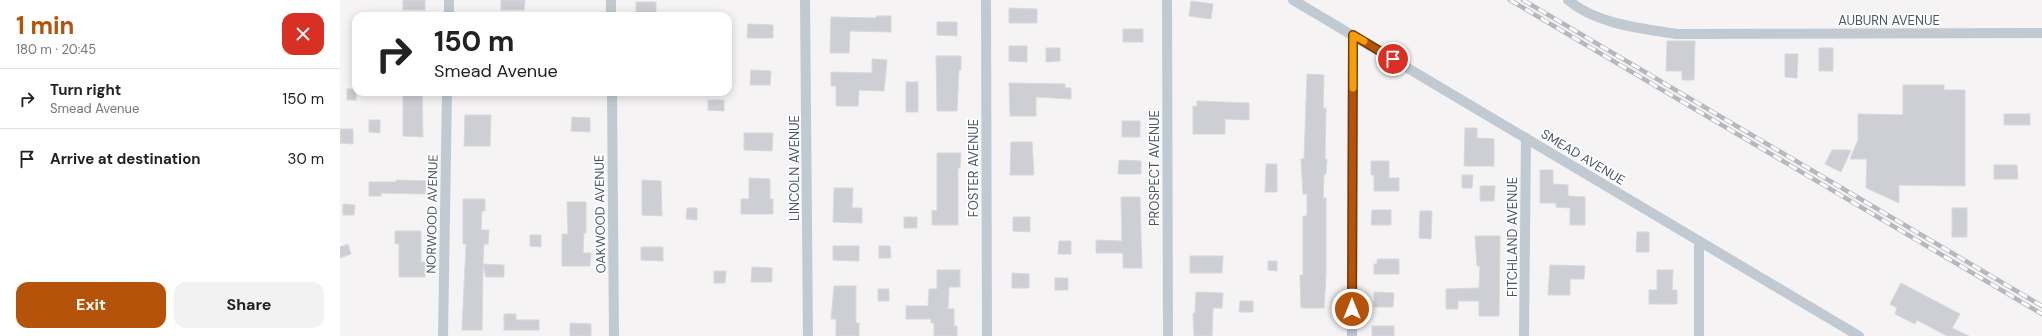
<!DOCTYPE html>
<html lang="en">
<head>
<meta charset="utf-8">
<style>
	:root { --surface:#fff; --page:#f2f2f2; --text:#222; --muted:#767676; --line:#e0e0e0; --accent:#b45309 }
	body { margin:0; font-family:"DM Sans",sans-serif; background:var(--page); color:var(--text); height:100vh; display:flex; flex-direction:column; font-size:15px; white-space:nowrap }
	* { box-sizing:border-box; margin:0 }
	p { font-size:13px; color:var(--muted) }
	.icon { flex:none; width:22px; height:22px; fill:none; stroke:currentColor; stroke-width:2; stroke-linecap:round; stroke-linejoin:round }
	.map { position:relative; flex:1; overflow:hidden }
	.details { display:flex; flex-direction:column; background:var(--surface); width:340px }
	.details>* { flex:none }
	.guide { position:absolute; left:12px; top:12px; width:380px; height:84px; border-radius:12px; box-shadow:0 2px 10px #0003; background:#fff; color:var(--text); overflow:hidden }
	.pin { position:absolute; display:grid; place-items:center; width:34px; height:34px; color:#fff; margin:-17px; border:2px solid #fff; border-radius:50%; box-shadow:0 1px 4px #0007 }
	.me { position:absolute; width:44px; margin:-22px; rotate:0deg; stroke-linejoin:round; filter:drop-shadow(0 0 3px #0008) }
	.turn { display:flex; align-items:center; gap:14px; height:84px; padding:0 16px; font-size:18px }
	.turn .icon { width:52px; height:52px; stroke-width:2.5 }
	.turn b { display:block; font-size:28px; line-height:34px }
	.round { display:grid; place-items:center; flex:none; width:42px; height:42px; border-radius:12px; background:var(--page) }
	.headline { display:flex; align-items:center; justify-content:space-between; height:68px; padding:0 16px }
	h1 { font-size:24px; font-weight:700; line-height:30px; color:var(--accent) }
	.cta { display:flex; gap:8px; margin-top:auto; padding:8px 16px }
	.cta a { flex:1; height:46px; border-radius:12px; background:var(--accent); color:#fff; font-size:16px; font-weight:700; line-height:46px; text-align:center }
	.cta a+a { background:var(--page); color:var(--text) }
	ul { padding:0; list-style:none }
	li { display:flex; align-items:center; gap:12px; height:60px; padding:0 16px; border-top:1px solid var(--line) }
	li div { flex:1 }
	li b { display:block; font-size:15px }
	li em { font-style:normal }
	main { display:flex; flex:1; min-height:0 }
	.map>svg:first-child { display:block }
</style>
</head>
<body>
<main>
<section class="details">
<div class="headline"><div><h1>1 min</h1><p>180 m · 20:45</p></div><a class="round" style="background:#d93025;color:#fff"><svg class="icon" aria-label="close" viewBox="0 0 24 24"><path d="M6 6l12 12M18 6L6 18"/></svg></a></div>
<ul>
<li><svg class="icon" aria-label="right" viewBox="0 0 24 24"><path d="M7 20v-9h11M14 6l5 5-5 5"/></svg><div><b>Turn right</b><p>Smead Avenue</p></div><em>150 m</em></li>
<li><svg class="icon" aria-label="arrive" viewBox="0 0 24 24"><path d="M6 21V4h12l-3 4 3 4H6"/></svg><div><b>Arrive at destination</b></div><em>30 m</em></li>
</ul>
<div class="cta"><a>Exit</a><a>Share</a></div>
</section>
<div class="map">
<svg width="1702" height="336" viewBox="0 0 1702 336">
	<rect width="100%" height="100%" fill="#f5f3f3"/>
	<!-- building -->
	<g fill="#cdcfd5" stroke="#d7d9de">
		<rect x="63" y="0" width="22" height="10"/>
		<path d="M161 0H185L184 10H161Z"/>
		<path d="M851 1 873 4 871 19 849 16Z"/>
		<rect x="296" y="2" width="20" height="14"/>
		<path d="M669 8 697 9V23H669Z"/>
		<path d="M536 16H551V32L510 31 509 53H490L491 17 536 18Z"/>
		<path d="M597 22H617V36L597 35Z"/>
		<path d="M408 24 433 25V38H407Z"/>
		<rect x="783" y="29" width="20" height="13"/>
		<path d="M1327 41H1355L1354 80H1342V71H1326Z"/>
		<path d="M669 46H687V62L669 61Z"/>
		<path d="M706 48H720V61L706 62Z"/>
		<rect x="1479" y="48" width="14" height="23"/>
		<path d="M1445 54H1458L1457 78 1445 77Z"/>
		<path d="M596 56H621V70H619L617 111H597Z"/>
		<path d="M532 59 547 60 544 91 519 90 518 106H496V86H491V72L532 73Z"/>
		<path d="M411 70 431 71 430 85H410Z"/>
		<path d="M967 74 984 75 983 108H986L985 159H987L986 174H984L983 198H986V275L984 308H961L960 275H963V216H967V194H963L961 159H964Z"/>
		<rect x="566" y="82" width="12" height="30"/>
		<path d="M669 83 725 84V88H731V99L696 97V116H670Z"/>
		<path d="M1563 85H1604V90H1625V186L1559 185V203L1526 188 1527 159H1510L1518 140V114L1563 115Z"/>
		<rect x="7" y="89" width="9" height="11"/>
		<path d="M63 92H82L83 137 63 136Z"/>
		<path d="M368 100H384V111L368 110Z"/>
		<path d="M857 101 909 103V120L885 119V134H853V106H857Z"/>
		<rect x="1664" y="114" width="26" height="11"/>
		<path d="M125 115H151L150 146H124Z"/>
		<path d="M232 117 250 118V132L231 131Z"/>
		<path d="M29 120H40V133L29 132Z"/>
		<rect x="782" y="121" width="18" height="16"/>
		<path d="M1125 128H1137V138L1154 139V166H1124Z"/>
		<path d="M0 129H13V144L0 143Z"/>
		<path d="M404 133H433L432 151 404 150Z"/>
		<path d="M671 142H692L694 175H670Z"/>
		<path d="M1492 150H1511L1501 172 1485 164Z"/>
		<path d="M597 153H621L620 168H618V225H592V210L597 211Z"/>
		<path d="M779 160 801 161V174H778Z"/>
		<path d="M1031 161H1049V178H1059V191H1034V175H1031Z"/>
		<path d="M926 164H937V192H925Z"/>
		<path d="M1654 165H1677L1678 179H1654Z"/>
		<path d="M1200 170H1213V184L1228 185V196L1245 197V225H1230V208L1216 207V203H1200Z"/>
		<path d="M1122 175H1133L1132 188H1122Z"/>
		<path d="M409 178 430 179V199H433V214H401V199H409Z"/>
		<path d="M56 180 86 181 85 194 41 193V196H29V182H56Z"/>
		<path d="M302 180 321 181 322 216 302 215Z"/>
		<path d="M1140 186H1155L1154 201H1140Z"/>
		<path d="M494 188H513L512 208H522V223L493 222Z"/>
		<path d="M781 197H800L802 268H783V253H756V240L782 241Z"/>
		<path d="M123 199H145V211H142L141 230H149L148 244H144L143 264 164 265V277H146L143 266 142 330H122L126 244H123Z"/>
		<path d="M227 202H246V233H244L243 253H251L250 266H222V234H228Z"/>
		<path d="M3 204 15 205 14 215H3Z"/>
		<path d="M347 208H357V220L346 219Z"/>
		<rect x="1612" y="208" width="15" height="29"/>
		<path d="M1032 210H1051V225H1031Z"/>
		<path d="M1080 211H1092L1091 239 1079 238Z"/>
		<rect x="564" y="217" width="13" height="11"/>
		<path d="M673 217H690V232L673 231Z"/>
		<path d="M55 231H81V262H85V277H59V244H55Z"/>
		<path d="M1297 232H1309V252H1296Z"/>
		<path d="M190 235H201V247L190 246Z"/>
		<path d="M1135 236H1160L1159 316H1139V301H1118V309H1106V289L1139 288 1140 266H1137Z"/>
		<path d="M719 241H731V254H718Z"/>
		<path d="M8 244 11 254 0 258V247Z"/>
		<path d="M493 246H519V261L493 260Z"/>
		<path d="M539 246H550L551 258H539Z"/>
		<path d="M301 247H323V261L301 260Z"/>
		<path d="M850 256H883L882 273H850Z"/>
		<path d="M1037 259H1059V274H1034V264H1037Z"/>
		<path d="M928 261H937V271L928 270Z"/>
		<path d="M1210 265 1245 266 1244 279H1230V295H1208Z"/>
		<path d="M412 267 432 268V282H411Z"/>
		<path d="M597 270H620V287H609L608 309H614V326H617V336H594V323H591V319H566V306H588L589 289H597Z"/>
		<path d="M1317 270H1333L1332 290H1337V304H1309V290H1317Z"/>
		<path d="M374 271H386L385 283H374Z"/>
		<path d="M672 273 689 274V288H672Z"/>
		<rect x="715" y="278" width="13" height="12"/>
		<path d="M1561 283 1620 314 1612 328 1629 336H1607L1577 320 1575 324 1555 314 1557 308 1550 304Z"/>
		<path d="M494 286H516V323H519V336H496V319H491Z"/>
		<rect x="538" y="289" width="11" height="12"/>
		<path d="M856 292 883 293 882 308H873L872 336H854L853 313H855Z"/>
		<path d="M1034 292 1054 293 1053 307H1034Z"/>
		<path d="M900 301H913V312H899Z"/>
		<path d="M164 314H176V320H199V330H164Z"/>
		<path d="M230 323 251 324V336H230Z"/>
		<rect x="1032" y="326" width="22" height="10"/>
	</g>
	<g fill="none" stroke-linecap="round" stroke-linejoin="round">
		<!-- minor -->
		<g stroke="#c1cad2" stroke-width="10">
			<path d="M271 0V16"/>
			<path d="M465 0 468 336"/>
			<path d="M646 0 647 336"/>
			<path d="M827 0 828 336"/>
			<path d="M953 0 1519 336"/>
			<path d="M1228 0C1256 24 1300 28 1336 34L1702 33"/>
			<path d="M109 16V0"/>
			<path d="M272 92 274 336"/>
			<path d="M103 336 107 92"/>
			<path d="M1012 336 1013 35"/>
			<path d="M1184 336 1186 138"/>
			<path d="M1359 336V241"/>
		</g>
		<!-- rail casing -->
		<g stroke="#b5b8bd" stroke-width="4.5">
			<g id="rail">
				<path d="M1170 0 1702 314"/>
				<path d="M1183 0 1702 306"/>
			</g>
		</g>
		<!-- rail -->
		<use href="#rail" stroke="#fff" stroke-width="3" stroke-dasharray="9" stroke-linecap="butt"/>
	</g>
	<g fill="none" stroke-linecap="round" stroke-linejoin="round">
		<!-- route casing -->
		<g stroke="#753606" stroke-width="10">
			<path id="route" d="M1012 309 1013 35 1053 59"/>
		</g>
		<!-- route -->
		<use href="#route" stroke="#b45309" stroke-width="7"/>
		<!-- slow -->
		<path stroke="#f59e0b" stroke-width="7" d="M1013 88V35L1024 41"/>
	</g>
	<g text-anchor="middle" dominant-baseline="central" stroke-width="3.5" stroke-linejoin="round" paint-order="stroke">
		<!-- street labels -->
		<g font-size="13" fill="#4a5661" stroke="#fff">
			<text x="1549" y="20">AUBURN AVENUE</text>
			<text transform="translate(1243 157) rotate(31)">SMEAD AVENUE</text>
			<text transform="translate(454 168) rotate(-90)">LINCOLN AVENUE</text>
			<text transform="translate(633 168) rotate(-90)">FOSTER AVENUE</text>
			<text transform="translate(814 168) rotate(-90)">PROSPECT AVENUE</text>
			<text transform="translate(92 214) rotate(-89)">NORWOOD AVENUE</text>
			<text transform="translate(260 214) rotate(-91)">OAKWOOD AVENUE</text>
			<text transform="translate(1172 237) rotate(-90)">FITCHLAND AVENUE</text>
		</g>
	</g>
</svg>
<div class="pin" style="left:1053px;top:59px;background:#d93025"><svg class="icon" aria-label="arrive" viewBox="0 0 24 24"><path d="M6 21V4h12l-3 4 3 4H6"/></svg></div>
<svg class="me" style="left:1012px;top:309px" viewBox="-20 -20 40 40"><circle r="17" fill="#b45309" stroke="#fff" stroke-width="3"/><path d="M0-11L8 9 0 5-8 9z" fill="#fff"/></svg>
<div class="guide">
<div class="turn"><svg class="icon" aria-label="right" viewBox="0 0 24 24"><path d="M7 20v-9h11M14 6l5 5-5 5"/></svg><div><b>150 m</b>Smead Avenue</div></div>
</div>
</div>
</main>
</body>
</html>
